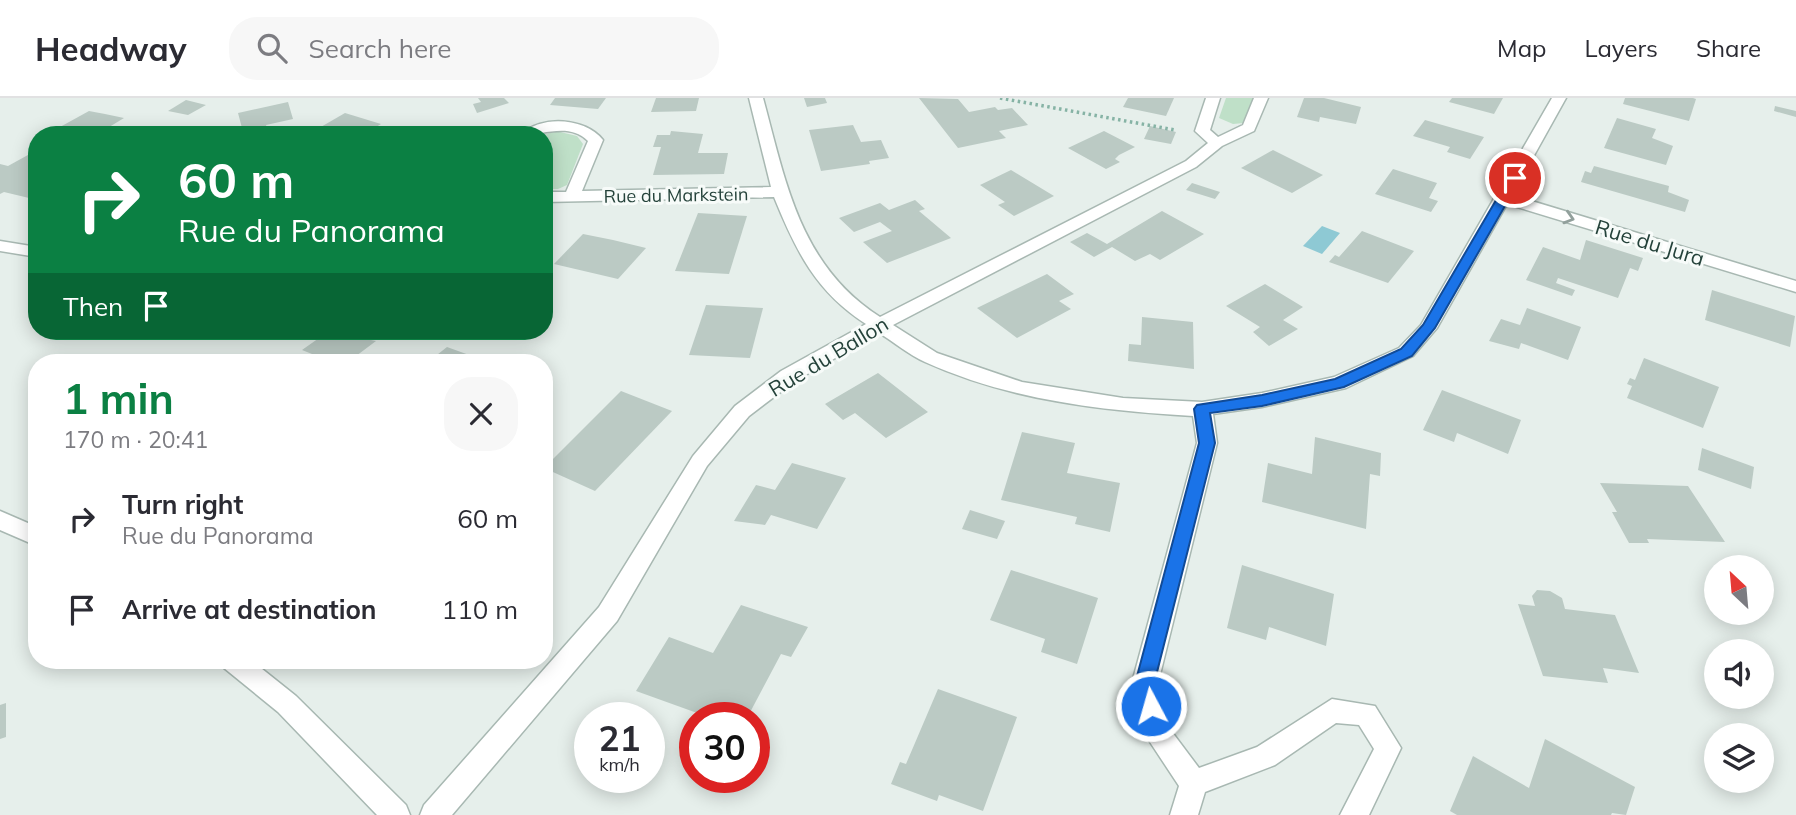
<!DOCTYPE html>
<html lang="en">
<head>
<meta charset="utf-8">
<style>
	:root { --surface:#fff; --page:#f7f7f7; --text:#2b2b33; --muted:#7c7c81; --line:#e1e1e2; --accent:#0b8043 }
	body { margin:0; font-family:Mulish,sans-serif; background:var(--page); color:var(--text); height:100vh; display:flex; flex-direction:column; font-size:26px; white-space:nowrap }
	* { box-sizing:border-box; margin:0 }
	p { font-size:23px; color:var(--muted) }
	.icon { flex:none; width:38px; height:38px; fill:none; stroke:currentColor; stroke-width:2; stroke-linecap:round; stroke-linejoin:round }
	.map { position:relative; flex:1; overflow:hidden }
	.drawer { position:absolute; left:28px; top:256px; width:525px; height:315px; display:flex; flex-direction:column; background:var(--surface); border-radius:28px; box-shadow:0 4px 18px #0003 }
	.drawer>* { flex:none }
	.top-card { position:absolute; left:28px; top:28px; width:525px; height:214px; border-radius:28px; box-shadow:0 4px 18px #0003; background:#0b8043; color:#fff; overflow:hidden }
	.needle { width:46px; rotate:334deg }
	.buttons { position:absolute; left:1704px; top:457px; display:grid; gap:14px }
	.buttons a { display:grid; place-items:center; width:70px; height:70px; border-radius:50%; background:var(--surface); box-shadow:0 4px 18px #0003; font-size:35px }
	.speed { position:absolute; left:574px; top:604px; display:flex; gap:14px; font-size:35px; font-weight:700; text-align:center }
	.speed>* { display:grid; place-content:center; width:91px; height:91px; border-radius:50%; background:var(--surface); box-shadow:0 4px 18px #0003; line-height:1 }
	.speed small { font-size:18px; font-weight:400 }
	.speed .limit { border:10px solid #d22; background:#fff; color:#111 }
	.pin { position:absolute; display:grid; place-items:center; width:60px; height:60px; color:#fff; margin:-30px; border:4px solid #fff; border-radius:50%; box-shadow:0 2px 7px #0007 }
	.me { position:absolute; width:77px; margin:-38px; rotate:354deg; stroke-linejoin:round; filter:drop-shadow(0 0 5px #0008) }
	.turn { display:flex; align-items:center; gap:24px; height:147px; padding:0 35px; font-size:32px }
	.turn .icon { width:91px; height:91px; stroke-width:2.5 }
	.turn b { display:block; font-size:49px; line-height:60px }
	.then { display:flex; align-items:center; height:66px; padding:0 35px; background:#0003; gap:14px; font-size:26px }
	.round { display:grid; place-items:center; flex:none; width:74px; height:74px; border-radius:28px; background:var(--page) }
	.headline { display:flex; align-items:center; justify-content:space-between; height:119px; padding:0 35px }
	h1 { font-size:42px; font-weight:700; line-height:52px; color:var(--accent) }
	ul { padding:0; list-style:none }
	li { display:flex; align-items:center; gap:21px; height:91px; padding:0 35px }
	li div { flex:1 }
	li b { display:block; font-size:26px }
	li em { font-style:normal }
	header { display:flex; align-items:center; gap:42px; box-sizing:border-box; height:98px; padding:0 35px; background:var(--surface); border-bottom:2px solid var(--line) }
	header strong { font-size:33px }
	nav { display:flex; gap:38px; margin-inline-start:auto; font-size:24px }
	.search { width:490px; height:63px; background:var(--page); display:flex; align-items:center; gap:18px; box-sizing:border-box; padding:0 24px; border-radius:28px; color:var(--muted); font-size:26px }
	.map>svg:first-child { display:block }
</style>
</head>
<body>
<header>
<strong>Headway</strong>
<div class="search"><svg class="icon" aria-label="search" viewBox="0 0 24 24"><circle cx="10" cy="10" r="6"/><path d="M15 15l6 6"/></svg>Search here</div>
<nav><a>Map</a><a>Layers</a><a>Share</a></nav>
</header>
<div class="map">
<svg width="1796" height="717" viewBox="0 0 1796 717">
	<rect width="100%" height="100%" fill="#e6efeb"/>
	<!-- green -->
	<g fill="#bfe0c8">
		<path d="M1226 0H1255L1244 25 1233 26 1219 20Z"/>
		<path d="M556 33 577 38 583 46 567 87 558 91H544V37Z"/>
	</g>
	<!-- water -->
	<path fill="#8ec9d4" d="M1322 128 1340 135 1322 156 1303 148Z"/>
	<!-- building -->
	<g fill="#bbcac4">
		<path d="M478 0H504L509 5 477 15 473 6 481 4Z"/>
		<path d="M555 0H606L598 11 550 7Z"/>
		<path d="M656 0H699L696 13 651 14Z"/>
		<path d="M804 0H825L827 5 807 9Z"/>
		<path d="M919 0 958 1 969 14 995 9 998 12 1012 10 1028 27 999 33 1006 40 958 50Z"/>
		<path d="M1128 0H1174L1166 18 1123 9Z"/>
		<path d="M1304 0H1324L1361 9 1356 26 1320 19 1319 24 1297 19Z"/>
		<path d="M1452 0H1503L1494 16 1449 4Z"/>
		<path d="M1625 0H1693L1696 1 1689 23 1623 6Z"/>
		<path d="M186 2 206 7 188 17 168 13Z"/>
		<path d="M288 4 293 21 266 27 268 33 231 37 232 32 242 30 238 15Z"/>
		<path d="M1775 8 1796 13V19L1774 13Z"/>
		<path d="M89 13 105 16 124 20 96 37 60 29Z"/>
		<path d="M345 15 381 26 363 37H307Z"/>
		<path d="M1617 20 1656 31 1652 40 1673 48 1666 67 1604 50Z"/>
		<path d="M1425 22 1484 39 1470 61 1447 54 1450 49 1413 38Z"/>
		<path d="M853 27 861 44 881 42 889 60 869 63 870 66 821 73 809 32Z"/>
		<path d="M1150 28 1176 34 1171 46 1144 41Z"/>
		<path d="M442 30 475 35V37H433Z"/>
		<path d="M671 33 703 36 698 55H728L724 76 653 77 661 49H653L657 37H670Z"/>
		<path d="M1104 33 1135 49 1119 57 1115 61 1120 64 1106 71 1068 50Z"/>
		<path d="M37 52V95L29 100 4 94 0 96V66L8 68Z"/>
		<path d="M1273 52 1323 77 1292 95 1241 70Z"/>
		<path d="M1594 68 1669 88 1668 94 1689 102 1685 114 1581 84 1585 73 1591 75Z"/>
		<path d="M1393 71 1437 85 1429 100 1438 103 1431 114 1375 96Z"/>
		<path d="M1011 72 1054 98 1014 118 998 107 1005 104 980 87Z"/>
		<path d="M1192 85 1220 94 1215 101 1186 92Z"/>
		<path d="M915 102 925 111 919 113 951 140 887 165 863 144 892 133 880 124 854 134 839 120 880 105 889 112Z"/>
		<path d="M1162 113 1204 136 1160 162 1150 156 1135 163 1112 149 1094 159 1070 144 1087 135 1107 146Z"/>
		<path d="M698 115 747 118 729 176 675 173Z"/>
		<path d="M1362 133 1414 153 1388 185 1329 164 1335 157 1339 159Z"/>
		<path d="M583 136 613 142 646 150 618 181 554 166Z"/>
		<path d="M1586 142 1643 160 1638 173 1630 170 1618 200 1558 180 1556 185 1575 192 1572 198 1526 182 1543 149 1580 162Z"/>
		<path d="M1047 176 1074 196 1059 203 1071 211 1017 240 977 210Z"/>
		<path d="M1265 186 1303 209 1283 222 1298 231 1269 248 1253 234 1260 229 1226 208Z"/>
		<path d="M1712 192 1795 218 1790 249 1705 222Z"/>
		<path d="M706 207 763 210 750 260 689 257Z"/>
		<path d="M1527 210 1581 229 1568 262 1521 245 1519 251 1489 243 1501 221 1520 227Z"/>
		<path d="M1142 219 1193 224 1194 271 1128 263 1129 246 1141 247Z"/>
		<path d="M329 233H384L371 242 376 243 348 264H332L302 252Z"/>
		<path d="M447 249 483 262 490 256 512 264H428Z"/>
		<path d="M1644 260 1719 289 1703 330 1627 300 1632 288 1627 286 1630 280 1635 282Z"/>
		<path d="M878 275 928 314 886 340 855 315 843 322 825 306Z"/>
		<path d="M1442 292 1521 322 1508 356 1457 335 1454 344 1423 332Z"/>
		<path d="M621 293 672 313 595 393 544 370Z"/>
		<path d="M1022 334 1075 345 1067 375 1120 385 1110 434 1075 426 1077 419 1001 402Z"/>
		<path d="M1315 339 1381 355 1380 378 1370 376 1366 431 1262 404 1268 365 1312 376Z"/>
		<path d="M1702 350 1754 369 1751 391 1698 372Z"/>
		<path d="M792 365 846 380 817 431 771 417 765 427 734 423 756 387 775 392Z"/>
		<path d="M1600 385 1688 388 1725 444 1647 441 1649 445H1629L1612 414H1617Z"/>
		<path d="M970 412 1005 423 997 441 962 431Z"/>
		<path d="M1242 467 1334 496 1326 548 1269 529 1266 542 1227 530Z"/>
		<path d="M1011 472 1098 500 1077 566 1041 554 1045 541 990 522Z"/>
		<path d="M1537 492 1550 493 1562 500 1565 511 1615 517 1639 575 1603 570 1608 585 1543 578 1518 506 1535 508 1532 498Z"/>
		<path d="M741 507 808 529 791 559 781 556 747 620H711L636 593 669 539 713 555Z"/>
		<path d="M938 591 1017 619 983 713 939 697 937 703 891 686 900 664 906 666Z"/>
		<path d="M6 605V639L0 641V607Z"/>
		<path d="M1545 641 1635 689 1626 717 1612 715 1611 717H1457L1450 713 1473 658 1529 690Z"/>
	</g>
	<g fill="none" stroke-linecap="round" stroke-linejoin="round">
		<!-- minor casing -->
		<g stroke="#a8b8b2" stroke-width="3">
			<g id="minor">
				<path d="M749 0H763C786 85 800 168 880 219L1186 63 1208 45 1195 33 1206 0H1220L1210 32 1218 39 1243 27 1254 0H1268L1254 33 1222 48 1196 69 893 227 937 255 1022 284 1123 300 1202 304 1262 295 1334 279 1399 250 1421 227 1552 0H1566L1512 97 1796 183V194L1507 106 1437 230 1413 258 1346 290 1262 309 1213 316 1217 345 1159 581 1169 630 1199 670 1257 649 1332 601 1375 608 1401 650 1369 717H1340L1374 651 1359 627 1336 625 1275 667 1205 694 1198 717H1170L1179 688 1144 635 1133 581 1197 345 1193 318C1102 313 1009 302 925 264 909 257 894 244 879 235L795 283 749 318 707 368 617 523 452 717H420L424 707 599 509 693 358 735 308 781 273 866 226C816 194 796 153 774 99L544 104V94H566L588 43C569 24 544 37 521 37 541 16 586 20 603 42L582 93 771 89Z"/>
				<path d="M0 143 37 149V159L0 153Z"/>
				<path d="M0 413 37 429V448L0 432Z"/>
				<path d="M221 562H251L296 598 406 707 410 717H377L278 614 224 570Z"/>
			</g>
		</g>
		<!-- path -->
		<path stroke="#86b3a5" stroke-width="3.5" stroke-dasharray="2.5 3.5" stroke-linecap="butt" d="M1000 0 1175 32"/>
		<!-- minor -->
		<use href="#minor" fill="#fff" fill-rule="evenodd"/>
	</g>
	<!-- one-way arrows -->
	<defs><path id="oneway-chevron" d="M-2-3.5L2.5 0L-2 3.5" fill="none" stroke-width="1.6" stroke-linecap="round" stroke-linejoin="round" transform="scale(1.75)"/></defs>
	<use stroke="#92a09c" href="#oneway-chevron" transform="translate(1569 120) rotate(17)"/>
	<!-- route -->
	<path fill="#1a73e8" stroke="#114b97" stroke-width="2" d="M1515 76 1521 80 1435 230 1412 258 1344 289 1262 308 1210 315 1215 345 1155 582 1161 608 1158 614 1151 617 1144 614 1136 582 1199 345 1194 311 1197 307 1262 297 1335 281 1401 251 1423 227 1509 80Z"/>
	<g text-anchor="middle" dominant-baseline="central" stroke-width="6" stroke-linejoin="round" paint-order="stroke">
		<!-- far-street labels -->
		<g font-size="18" fill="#24423a" stroke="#f7fbf9">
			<text transform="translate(676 97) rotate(-1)">Rue du Markstein</text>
		</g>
		<!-- street labels -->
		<g font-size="21" fill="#24423a" stroke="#f7fbf9">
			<text transform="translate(1650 144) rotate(17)">Rue du Jura</text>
			<text transform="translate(828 258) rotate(-31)">Rue du Ballon</text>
		</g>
	</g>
</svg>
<div class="buttons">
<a><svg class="needle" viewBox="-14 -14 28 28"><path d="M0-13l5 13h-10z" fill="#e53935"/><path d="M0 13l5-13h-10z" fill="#7c7c81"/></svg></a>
<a><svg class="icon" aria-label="sound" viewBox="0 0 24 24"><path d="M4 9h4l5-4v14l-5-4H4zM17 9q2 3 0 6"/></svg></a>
<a><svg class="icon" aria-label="layers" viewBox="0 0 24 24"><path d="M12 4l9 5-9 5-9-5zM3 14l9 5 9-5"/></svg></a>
</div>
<div class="speed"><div>21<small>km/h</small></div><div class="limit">30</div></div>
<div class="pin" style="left:1515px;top:80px;background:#d93025"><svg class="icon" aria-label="arrive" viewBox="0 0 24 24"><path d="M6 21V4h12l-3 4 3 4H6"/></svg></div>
<svg class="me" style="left:1151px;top:608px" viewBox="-20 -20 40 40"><circle r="17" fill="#1a73e8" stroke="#fff" stroke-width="3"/><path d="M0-11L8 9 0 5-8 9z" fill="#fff"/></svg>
<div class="top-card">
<div class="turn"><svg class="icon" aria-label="right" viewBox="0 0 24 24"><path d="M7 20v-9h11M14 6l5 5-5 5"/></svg><div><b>60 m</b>Rue du Panorama</div></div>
<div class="then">Then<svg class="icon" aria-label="arrive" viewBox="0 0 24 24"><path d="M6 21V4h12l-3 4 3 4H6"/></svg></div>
</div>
<section class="drawer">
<div class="headline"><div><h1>1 min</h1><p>170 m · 20:41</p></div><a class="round"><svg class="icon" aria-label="close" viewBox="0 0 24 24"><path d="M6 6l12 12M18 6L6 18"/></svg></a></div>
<ul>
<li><svg class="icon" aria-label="right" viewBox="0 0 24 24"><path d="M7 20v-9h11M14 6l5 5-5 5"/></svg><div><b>Turn right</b><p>Rue du Panorama</p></div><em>60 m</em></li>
<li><svg class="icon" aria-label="arrive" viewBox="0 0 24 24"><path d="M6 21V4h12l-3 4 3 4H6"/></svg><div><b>Arrive at destination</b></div><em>110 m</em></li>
</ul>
</section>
</div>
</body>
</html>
